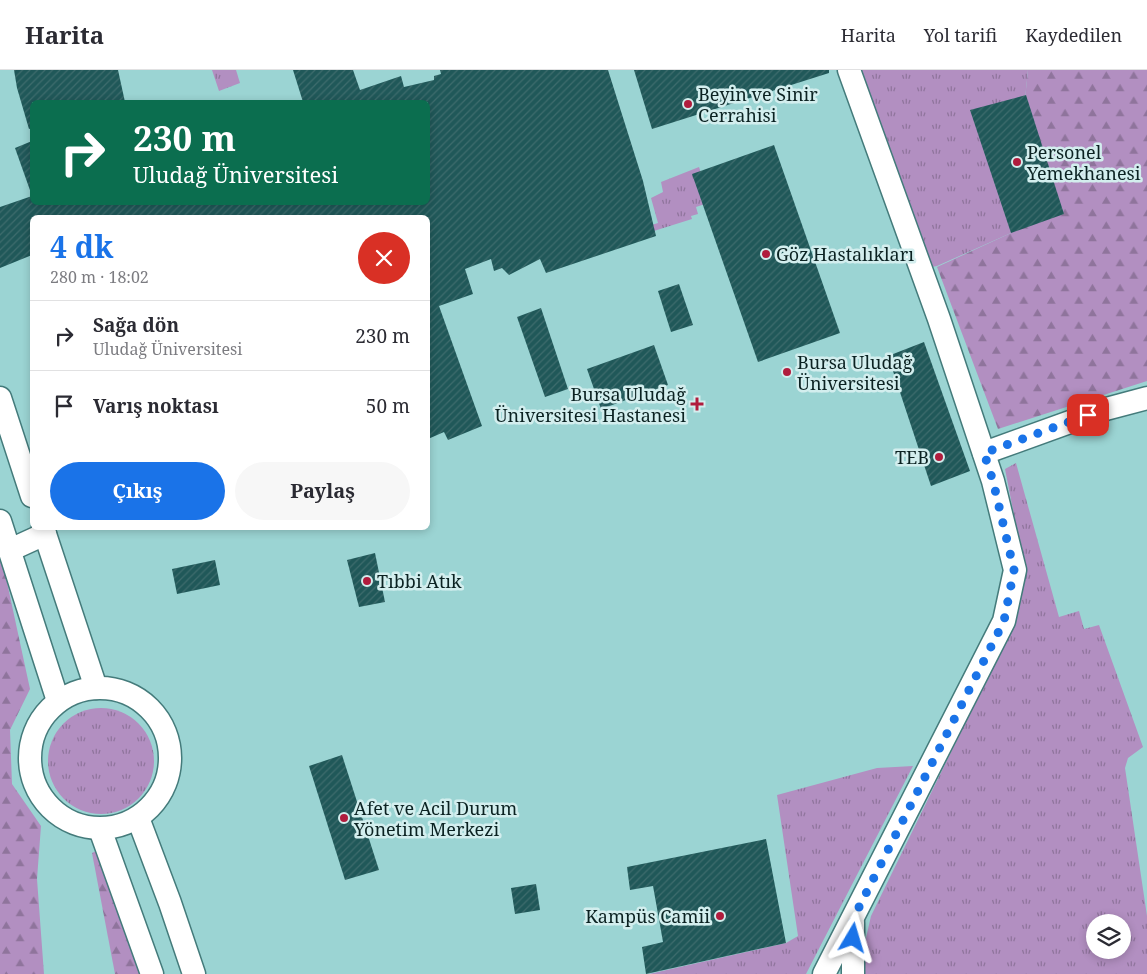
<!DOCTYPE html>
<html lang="tr">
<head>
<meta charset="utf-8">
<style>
	:root { --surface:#fff; --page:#f7f7f7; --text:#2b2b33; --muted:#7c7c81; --line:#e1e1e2; --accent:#1a73e8 }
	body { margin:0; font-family:"Noto Serif",serif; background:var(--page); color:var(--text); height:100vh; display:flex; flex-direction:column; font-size:19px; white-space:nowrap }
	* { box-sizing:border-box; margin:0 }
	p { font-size:16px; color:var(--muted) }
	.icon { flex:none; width:28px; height:28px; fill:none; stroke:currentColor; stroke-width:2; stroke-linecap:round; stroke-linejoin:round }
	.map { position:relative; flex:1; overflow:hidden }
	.details { position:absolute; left:30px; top:145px; width:400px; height:315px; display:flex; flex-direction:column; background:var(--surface); border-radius:8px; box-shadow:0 2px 8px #0003 }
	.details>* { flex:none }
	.top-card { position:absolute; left:30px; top:30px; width:400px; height:105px; border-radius:8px; box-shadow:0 2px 8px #0003; background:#0b6e4f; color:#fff; overflow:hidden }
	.tools { position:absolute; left:1086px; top:844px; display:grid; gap:10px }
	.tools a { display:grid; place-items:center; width:45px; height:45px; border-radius:50%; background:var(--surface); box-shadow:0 2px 8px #0003; font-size:25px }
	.pin { position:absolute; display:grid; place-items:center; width:42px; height:42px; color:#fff; margin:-21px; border-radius:10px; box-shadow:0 2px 8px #0006 }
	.me { position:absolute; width:55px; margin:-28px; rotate:7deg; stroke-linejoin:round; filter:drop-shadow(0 0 4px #0008) }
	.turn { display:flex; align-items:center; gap:18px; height:105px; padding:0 20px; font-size:22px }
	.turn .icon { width:65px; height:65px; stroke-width:2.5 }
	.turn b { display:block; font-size:35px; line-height:42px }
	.round { display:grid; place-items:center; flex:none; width:52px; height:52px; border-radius:26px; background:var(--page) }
	.headline { display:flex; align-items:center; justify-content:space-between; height:85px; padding:0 20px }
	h1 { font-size:30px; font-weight:700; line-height:38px; color:var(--accent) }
	.button { display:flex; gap:10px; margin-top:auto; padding:10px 20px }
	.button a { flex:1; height:58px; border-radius:30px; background:var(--accent); color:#fff; font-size:20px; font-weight:700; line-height:58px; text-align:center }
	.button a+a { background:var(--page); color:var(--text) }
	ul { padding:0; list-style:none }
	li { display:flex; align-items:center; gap:15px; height:70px; padding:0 20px; border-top:1px solid var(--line) }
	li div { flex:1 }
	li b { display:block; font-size:19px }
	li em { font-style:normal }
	header { display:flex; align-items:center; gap:30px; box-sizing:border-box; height:70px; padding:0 25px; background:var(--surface); border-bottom:1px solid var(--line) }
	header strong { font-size:24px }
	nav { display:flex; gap:28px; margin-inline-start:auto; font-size:18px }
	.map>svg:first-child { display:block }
</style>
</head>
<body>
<header>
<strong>Harita</strong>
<nav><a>Harita</a><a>Yol tarifi</a><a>Kaydedilen</a></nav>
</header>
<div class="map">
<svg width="1147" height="904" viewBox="0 0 1147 904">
	<defs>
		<pattern id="grass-tufts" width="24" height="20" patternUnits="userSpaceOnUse" patternTransform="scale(1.25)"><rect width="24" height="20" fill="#b28fc1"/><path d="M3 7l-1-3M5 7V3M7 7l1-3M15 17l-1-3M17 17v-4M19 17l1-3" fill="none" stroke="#8f749c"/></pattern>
		<pattern id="forest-firs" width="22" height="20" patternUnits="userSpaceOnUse" patternTransform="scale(1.25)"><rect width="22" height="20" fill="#b28fc1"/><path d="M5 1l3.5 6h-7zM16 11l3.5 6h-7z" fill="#8f749c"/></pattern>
		<pattern id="building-hatch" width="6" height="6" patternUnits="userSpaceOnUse" patternTransform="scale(1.25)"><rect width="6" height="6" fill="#205859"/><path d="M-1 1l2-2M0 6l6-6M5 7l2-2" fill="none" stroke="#3e6c6d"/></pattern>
	</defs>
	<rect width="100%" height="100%" fill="#9bd4d3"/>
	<!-- grass -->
	<g fill="url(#grass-tufts)" fill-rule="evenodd">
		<path d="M212 0H236L240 13 219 21Z"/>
		<path d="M849 0H1028L1011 163 937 196 921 199Z"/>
		<path d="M699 97 711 132 696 137 698 144 691 146 692 149 552 193 548 187 658 153 651 128 663 122 661 112Z"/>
		<path d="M1016 393 1059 547 1079 541 1084 559 1099 555 1143 677 1128 688 1125 698 1147 846V904H862L863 881 871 846 1015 551 1024 496 1005 399ZM1095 852H1122V880H1095Z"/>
		<circle cx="101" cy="691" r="53"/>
		<path d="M913 696 806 904H649L786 873 798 866 777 725 877 698Z"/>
	</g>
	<!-- forest -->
	<g fill="url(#forest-firs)">
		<path d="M1028 0H1147V311L998 359 937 197 1011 163Z"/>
		<path d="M0 480 30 619 10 660 12 714 41 756 37 809 44 904H0Z"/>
		<path d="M100 779 144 904H115L92 783Z"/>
	</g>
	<!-- building -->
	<g fill="url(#building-hatch)">
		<path d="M14 0H118L125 32H32V58L29 59 17 18Z"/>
		<path d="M293 0H353L360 20 401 6 404 17 434 10V6L441 4 440 0H608L643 111 656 166 546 203 540 189 509 205 502 198 494 201 491 189 465 199 473 224 439 236 482 356 448 370 444 362 428 369V148H32V185L0 198V137L32 126V132H428V32H303Z"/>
		<path d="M634 0H829V3L652 59Z"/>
		<path d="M1026 25 1064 144 1011 163 970 40Z"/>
		<path d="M32 71V122L31 123 15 78Z"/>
		<path d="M774 75 840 263 758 292 692 104Z"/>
		<path d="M679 214 693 255 671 262 658 221Z"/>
		<path d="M541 238 568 319 545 327 517 247Z"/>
		<path d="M924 272 970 401 931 416 888 286Z"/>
		<path d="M654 275 668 315 601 339 587 299Z"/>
		<path d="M375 483 385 532 359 537 347 490Z"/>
		<path d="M215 490 220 515 177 524 172 499Z"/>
		<path d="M342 685 379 800 345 810 309 696Z"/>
		<path d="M766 769 786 873 646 904 642 877 663 872 653 816 630 820 627 797Z"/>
		<path d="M536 814 540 840 515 844 511 818Z"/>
	</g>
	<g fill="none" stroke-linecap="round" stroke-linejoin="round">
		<!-- tertiary casing -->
		<g stroke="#447b7b" stroke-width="25">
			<g id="tertiary">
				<path d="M0 328 32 426"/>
				<path d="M984 383 1106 339 1147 328"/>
				<path d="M0 451 58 631"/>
				<path d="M43 458 96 618"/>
				<path d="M10 480 45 464"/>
				<circle cx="100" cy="688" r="70"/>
				<path d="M138 748 170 833 194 904"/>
				<path d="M100 759 152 904"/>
				<path d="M853 853V904"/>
				<path d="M824 904 1004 551 1015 500 993 411 939 249 849 0"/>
			</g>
		</g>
		<!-- tertiary -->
		<use href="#tertiary" stroke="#fff" stroke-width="22"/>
	</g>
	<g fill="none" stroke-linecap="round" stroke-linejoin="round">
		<!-- route -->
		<path stroke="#1a73e8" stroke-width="9" stroke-dasharray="0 16.2" d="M853 868V849L1004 551 1014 500 993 411 984 383 1088 345"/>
	</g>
	<!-- markers -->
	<g fill="#b01c3d" stroke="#d3eeee" stroke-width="2">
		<circle cx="688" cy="34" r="5"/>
		<circle cx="1017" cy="92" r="5"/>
		<circle cx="766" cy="184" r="5"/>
		<circle cx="787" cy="302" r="5"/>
		<path d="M694.5 326.5h5v5h5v5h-5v5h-5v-5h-5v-5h5z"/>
		<circle cx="939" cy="387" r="5"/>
		<circle cx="367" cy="511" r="5"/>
		<circle cx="344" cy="748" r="5"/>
		<circle cx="720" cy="846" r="5"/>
	</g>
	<g text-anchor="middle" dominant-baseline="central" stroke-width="5" stroke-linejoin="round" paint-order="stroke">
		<!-- poi labels -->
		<g font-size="18" fill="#0b2222" stroke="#d3eeee" text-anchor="start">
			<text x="698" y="24">Beyin ve Sinir<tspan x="698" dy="21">Cerrahisi</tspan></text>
			<text x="1027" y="82">Personel<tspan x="1027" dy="21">Yemekhanesi</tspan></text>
			<text x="776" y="184">Göz Hastalıkları</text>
			<text x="797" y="292">Bursa Uludağ<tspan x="797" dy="21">Üniversitesi</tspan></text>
			<text x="686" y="324" text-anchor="end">Bursa Uludağ<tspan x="686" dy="21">Üniversitesi Hastanesi</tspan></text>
			<text x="929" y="387" text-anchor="end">TEB</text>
			<text x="377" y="511">Tıbbi Atık</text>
			<text x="354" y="738">Afet ve Acil Durum<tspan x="354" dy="21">Yönetim Merkezi</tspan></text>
			<text x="710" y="846" text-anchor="end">Kampüs Camii</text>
		</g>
	</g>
</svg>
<div class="tools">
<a><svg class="icon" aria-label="layers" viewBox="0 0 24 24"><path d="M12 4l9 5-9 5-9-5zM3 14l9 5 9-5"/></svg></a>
</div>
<div class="pin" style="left:1088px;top:345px;background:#d93025"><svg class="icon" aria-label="arrive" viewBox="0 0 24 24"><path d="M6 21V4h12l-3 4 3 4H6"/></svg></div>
<svg class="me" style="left:853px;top:868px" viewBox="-20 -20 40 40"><path d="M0-17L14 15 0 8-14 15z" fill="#1a73e8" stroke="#fff" stroke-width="4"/></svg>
<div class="top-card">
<div class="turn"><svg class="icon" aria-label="right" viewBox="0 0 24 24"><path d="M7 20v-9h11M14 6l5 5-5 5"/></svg><div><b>230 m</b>Uludağ Üniversitesi</div></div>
</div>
<section class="details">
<div class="headline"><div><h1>4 dk</h1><p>280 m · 18:02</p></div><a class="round" style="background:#d93025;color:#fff"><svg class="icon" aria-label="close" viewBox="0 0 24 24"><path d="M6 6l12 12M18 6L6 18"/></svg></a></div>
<ul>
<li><svg class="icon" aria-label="right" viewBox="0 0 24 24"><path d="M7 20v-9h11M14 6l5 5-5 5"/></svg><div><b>Sağa dön</b><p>Uludağ Üniversitesi</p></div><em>230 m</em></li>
<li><svg class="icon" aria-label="arrive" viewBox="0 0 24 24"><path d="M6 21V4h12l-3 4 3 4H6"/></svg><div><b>Varış noktası</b></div><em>50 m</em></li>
</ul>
<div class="button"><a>Çıkış</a><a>Paylaş</a></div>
</section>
</div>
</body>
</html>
